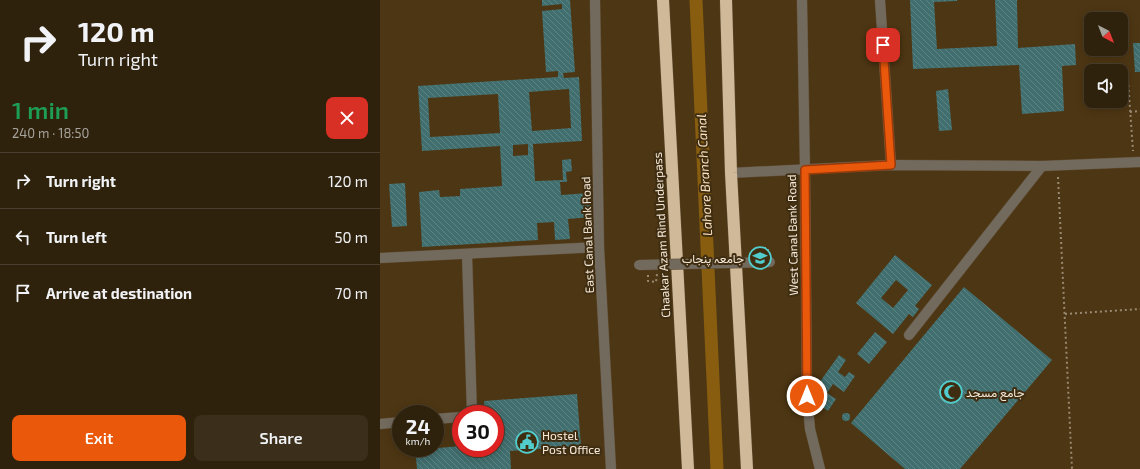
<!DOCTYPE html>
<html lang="en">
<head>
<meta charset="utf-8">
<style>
	:root { --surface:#2f220d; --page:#3b2f1b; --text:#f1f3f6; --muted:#a7a49d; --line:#4a3f2e; --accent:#ea580c }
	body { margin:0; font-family:"Exo 2",Vazirmatn,sans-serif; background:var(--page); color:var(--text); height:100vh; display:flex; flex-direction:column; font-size:15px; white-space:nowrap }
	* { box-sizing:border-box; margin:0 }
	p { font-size:13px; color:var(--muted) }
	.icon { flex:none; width:22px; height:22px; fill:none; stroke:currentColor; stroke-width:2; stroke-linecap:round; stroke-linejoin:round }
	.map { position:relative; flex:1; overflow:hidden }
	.side { display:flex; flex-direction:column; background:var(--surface); width:380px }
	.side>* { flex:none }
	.guide { background:#2f220d; color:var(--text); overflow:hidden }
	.needle { width:26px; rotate:138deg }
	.fabs { position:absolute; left:704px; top:12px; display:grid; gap:8px }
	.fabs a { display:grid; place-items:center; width:44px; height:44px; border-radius:8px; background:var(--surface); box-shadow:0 2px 10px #0003,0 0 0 1px var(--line); font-size:20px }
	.speed { position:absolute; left:12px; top:405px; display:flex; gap:8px; font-size:20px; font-weight:700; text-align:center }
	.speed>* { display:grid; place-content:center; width:52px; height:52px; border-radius:50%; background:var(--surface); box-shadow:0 2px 10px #0003,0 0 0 1px var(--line); line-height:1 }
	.speed small { font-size:10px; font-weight:400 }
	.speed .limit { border:6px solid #d22; background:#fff; color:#111 }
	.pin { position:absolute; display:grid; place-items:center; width:34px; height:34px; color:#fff; margin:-17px; border-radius:8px; box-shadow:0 2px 6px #0006 }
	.me { position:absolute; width:44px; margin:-22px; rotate:0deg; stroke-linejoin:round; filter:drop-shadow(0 0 3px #0008) }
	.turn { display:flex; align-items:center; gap:14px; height:84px; padding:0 12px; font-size:18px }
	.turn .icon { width:52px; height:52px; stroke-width:2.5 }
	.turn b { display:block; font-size:28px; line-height:34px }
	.round { display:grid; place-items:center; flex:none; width:42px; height:42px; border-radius:8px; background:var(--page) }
	.overview { display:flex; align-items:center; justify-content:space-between; height:68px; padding:0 12px }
	h1 { font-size:24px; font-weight:600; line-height:30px; color:#1e9e55 }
	.cta { display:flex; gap:8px; margin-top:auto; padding:8px 12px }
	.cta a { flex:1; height:46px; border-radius:8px; background:var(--accent); color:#fff; font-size:16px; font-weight:600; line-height:46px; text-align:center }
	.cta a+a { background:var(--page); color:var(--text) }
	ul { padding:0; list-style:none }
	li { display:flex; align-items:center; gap:12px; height:56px; padding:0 12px; border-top:1px solid var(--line) }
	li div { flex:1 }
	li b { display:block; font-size:15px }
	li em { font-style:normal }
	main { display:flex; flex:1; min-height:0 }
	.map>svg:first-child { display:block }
</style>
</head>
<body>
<main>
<section class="side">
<div class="guide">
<div class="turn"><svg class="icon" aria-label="right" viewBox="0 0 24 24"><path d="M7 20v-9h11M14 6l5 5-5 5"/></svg><div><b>120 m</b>Turn right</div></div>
</div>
<div class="overview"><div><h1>1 min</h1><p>240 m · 18:50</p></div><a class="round" style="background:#d93025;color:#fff"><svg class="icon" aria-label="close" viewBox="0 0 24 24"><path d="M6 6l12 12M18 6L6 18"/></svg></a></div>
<ul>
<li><svg class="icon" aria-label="right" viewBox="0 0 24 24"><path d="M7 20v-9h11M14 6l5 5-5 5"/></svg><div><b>Turn right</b></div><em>120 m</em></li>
<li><svg class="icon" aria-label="left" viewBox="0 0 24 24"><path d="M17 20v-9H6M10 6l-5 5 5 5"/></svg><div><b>Turn left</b></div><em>50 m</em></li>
<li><svg class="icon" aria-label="arrive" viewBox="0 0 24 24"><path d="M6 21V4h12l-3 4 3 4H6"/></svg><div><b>Arrive at destination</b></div><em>70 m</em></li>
</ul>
<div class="cta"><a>Exit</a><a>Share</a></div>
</section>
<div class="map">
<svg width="760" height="469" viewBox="0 0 760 469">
	<defs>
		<pattern id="building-back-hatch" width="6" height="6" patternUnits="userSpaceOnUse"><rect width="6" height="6" fill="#416e6e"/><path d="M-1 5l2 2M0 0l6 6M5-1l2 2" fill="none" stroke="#5d8382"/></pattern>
	</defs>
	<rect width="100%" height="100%" fill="#3f2d11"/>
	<!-- built -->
	<path fill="#4d3613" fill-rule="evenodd" d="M0 0H760V469H0ZM711 19H741V49H711ZM711 71H741V101H711ZM21 414H55V448H21ZM81 414H115V448H81Z"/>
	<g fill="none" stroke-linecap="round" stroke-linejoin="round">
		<!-- canal -->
		<path stroke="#885d0f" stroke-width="13" d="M316 0 337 469"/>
	</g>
	<!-- building -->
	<g fill="url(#building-back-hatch)" fill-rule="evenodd">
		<path d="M162 0H190L195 72 183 73 184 78 199 77 202 141 153 144 155 181 183 180 182 160 191 159 192 171 186 172 187 182H180L181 195 209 193 211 217 188 219 190 239 175 240 174 222 157 223 158 240 42 247 39 192 59 190 60 197 80 196V189L122 186 120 146 42 151 38 86 178 77V71L166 72 162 11 182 9V4L162 6ZM189 89 191 128 152 131 149 92ZM118 94 120 133 50 137 48 98ZM148 144V155L133 156V145Z"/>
		<path d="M530 0H577V1L554 2 557 49 617 46 615 0H637L638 48 695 44 696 65 682 66 684 111 642 114 639 65 533 69Z"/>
		<path d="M753 43H760V72H755Z"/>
		<path d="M568 89 572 130 559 131 556 91Z"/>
		<path d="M25 183 27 226 12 227 9 184Z"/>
		<path d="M515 255 552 285 535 306 539 309 533 317 529 314 513 334 476 303ZM516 280 528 290 513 308 501 298Z"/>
		<path d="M584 287 672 360 580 469H525L471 423Z"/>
		<path d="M495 332 507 342 489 364 477 354Z"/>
		<path d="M459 355 466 360 458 372 465 377 469 372 475 376 464 392 453 384 447 393 456 399 448 411 429 397Z"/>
		<path d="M197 394 201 446 130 451 131 469H37L35 448H55V440H57L58 448 81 446V448H115V414H105L104 401Z"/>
		<circle cx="466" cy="417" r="4"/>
	</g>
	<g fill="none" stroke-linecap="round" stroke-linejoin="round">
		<!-- minor casing -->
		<g stroke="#5c4b31" stroke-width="11">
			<g id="minor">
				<path d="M215 0 219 247 231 469"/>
				<path d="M422 0 425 170 427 396 430 429 440 469"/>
				<path d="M500 0 511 165"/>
				<path d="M351 173 511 165 662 166 760 162"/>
				<path d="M87 254 92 414"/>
				<path d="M0 258 219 247"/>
				<path d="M529 335 662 166"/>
				<path d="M55 419 81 417"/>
				<path d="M0 424 21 422"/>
			</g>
		</g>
		<!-- highway casing -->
		<g stroke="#5c4b31" stroke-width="13">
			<g id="highway">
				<path d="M283 0 308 469"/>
				<path d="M346 0 351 173 367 469"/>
			</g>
		</g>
		<!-- path -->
		<g stroke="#998a74" stroke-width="2" stroke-dasharray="2 3" stroke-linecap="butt">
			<path d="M748 80 753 151"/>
			<path d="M750 112 760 111"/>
			<path d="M678 177 692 469"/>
			<path d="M382 251V248H388V251"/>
			<path d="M268 275V281L276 282 277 274"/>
			<path d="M685 314 760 309"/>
		</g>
		<!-- minor -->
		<use href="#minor" stroke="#736a5e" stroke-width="10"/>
		<!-- highway -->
		<use href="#highway" stroke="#cfb999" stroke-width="12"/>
		<!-- minor-bridge casing -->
		<g stroke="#5c4b31" stroke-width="11" stroke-linecap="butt">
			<path id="minor-bridge" d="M259 265 390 262"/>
		</g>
		<!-- minor-bridge -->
		<use href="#minor-bridge" stroke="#736a5e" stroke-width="10"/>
	</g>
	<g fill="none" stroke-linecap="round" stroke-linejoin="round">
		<!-- route casing -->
		<g stroke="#983908" stroke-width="10">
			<path id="route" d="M427 396 425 170 511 165 503 45"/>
		</g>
		<!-- route -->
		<use href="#route" stroke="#ea580c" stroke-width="7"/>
	</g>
	<!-- icons -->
	<defs>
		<g id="university-ring" transform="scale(1.15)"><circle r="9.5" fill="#3f2d11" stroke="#52cdce" stroke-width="1.5"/><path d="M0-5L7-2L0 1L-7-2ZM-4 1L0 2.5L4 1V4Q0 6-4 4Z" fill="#52cdce"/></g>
		<g id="mosque-ring" transform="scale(1.15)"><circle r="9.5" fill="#3f2d11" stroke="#52cdce" stroke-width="1.5"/><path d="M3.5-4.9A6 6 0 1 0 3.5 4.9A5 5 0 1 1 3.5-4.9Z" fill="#52cdce"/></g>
		<g id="civic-ring" transform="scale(1.15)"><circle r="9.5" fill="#3f2d11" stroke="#52cdce" stroke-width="1.5"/><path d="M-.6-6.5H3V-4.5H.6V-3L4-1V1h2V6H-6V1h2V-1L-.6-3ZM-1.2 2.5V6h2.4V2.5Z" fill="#52cdce"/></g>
	</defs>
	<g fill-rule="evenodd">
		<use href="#university-ring" x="380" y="258"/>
		<use href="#mosque-ring" x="571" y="392"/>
		<use href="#civic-ring" x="147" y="442"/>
	</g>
	<g text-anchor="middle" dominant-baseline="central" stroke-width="4" stroke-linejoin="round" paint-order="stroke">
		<!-- street labels -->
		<g font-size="12" fill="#f6eada" stroke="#3f2d11">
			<text transform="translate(207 235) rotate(-92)">East Canal Bank Road</text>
			<text transform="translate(281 235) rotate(-93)">Chaakar Azam Rind Underpass</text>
			<text transform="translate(412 235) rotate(-91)">West Canal Bank Road</text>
		</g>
		<!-- poi labels -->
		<g font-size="12" fill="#f6eada" stroke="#3f2d11" text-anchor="start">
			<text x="364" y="258" text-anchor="end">جامعہ پنجاب</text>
			<text x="586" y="392">جامع مسجد</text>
			<text x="162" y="435">Hostel<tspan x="162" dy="14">Post Office</tspan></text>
		</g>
		<!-- water labels -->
		<g font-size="13" font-style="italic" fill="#f9e0be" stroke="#3f2d11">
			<text transform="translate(324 175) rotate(-93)">Lahore Branch Canal</text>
		</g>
	</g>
</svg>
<div class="fabs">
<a><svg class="needle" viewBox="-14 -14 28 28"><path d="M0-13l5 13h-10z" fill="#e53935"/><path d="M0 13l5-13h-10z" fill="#a7a49d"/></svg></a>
<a><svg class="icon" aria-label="sound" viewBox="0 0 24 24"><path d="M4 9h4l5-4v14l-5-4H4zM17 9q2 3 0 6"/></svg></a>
</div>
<div class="speed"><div>24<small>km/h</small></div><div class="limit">30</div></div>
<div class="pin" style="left:503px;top:45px;background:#d93025"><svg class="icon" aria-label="arrive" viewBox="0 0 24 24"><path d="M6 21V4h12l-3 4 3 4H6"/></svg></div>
<svg class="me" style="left:427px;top:396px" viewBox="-20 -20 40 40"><circle r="17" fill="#ea580c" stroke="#fff" stroke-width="3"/><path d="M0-11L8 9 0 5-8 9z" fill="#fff"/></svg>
</div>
</main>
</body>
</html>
